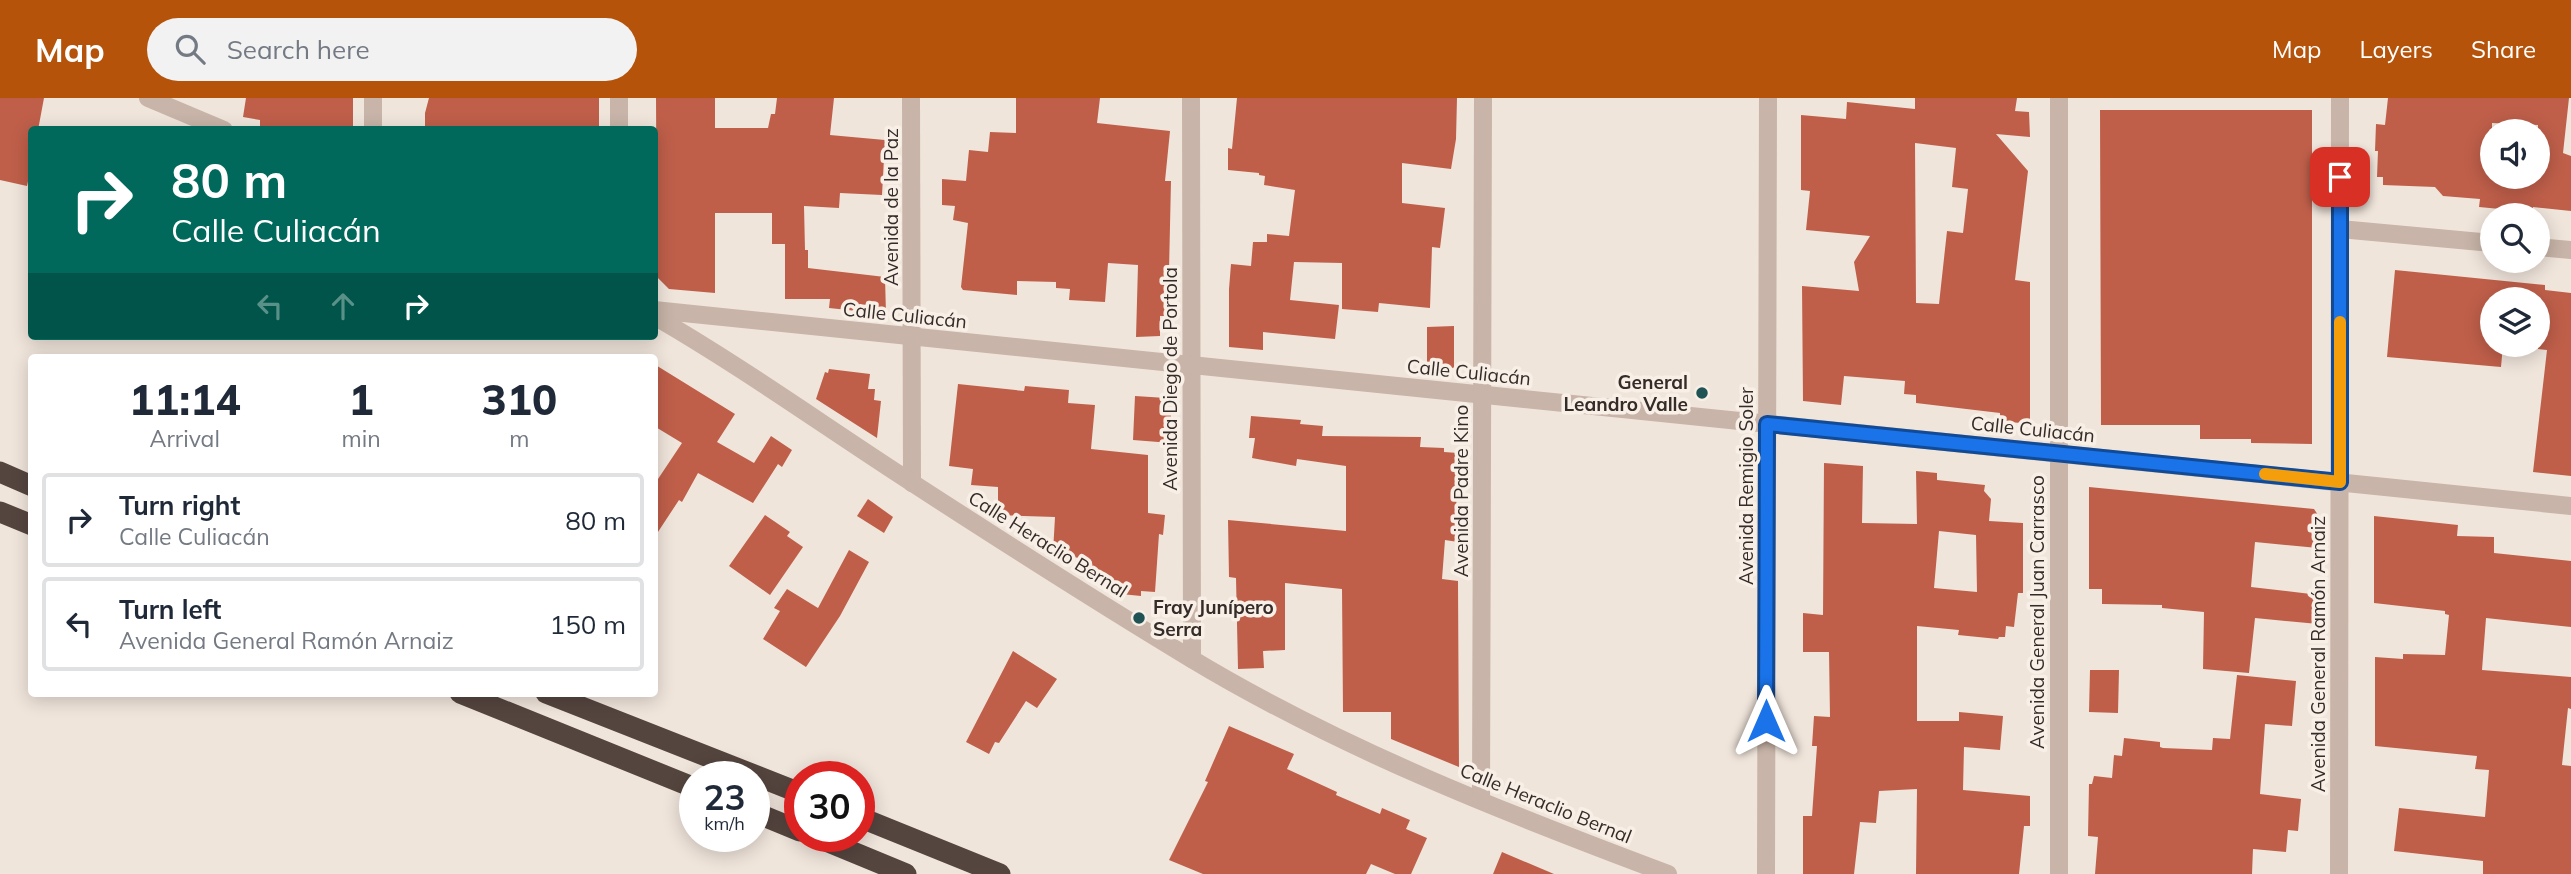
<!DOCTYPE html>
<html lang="en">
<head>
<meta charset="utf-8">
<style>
	:root { --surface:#fff; --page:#f2f2f3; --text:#1f2937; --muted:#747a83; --line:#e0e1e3; --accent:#b45309 }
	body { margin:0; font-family:Mulish,sans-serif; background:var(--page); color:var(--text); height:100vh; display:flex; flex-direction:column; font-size:26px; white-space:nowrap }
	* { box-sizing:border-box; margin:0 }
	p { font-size:23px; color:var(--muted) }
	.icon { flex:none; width:38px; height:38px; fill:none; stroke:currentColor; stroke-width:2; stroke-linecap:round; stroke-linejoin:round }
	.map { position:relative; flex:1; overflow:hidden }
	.sheet { position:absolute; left:28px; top:256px; width:630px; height:343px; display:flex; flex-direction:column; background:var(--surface); border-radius:7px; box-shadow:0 4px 18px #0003 }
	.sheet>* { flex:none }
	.top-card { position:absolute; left:28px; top:28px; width:630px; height:214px; border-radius:7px; box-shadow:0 4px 18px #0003; background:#00695c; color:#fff; overflow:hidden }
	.buttons { position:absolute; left:2480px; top:21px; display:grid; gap:14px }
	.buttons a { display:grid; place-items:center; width:70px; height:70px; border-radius:50%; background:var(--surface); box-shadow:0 4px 18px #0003; font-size:35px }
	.speed { position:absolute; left:679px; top:663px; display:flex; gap:14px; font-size:35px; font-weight:700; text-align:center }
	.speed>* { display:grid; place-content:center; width:91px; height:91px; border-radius:50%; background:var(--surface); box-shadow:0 4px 18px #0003; line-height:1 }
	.speed small { font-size:18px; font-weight:400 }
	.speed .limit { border:10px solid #d22; background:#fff; color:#111 }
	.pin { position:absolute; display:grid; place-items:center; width:60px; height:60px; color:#fff; margin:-30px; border-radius:14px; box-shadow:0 4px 10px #0006 }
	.me { position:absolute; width:77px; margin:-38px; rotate:0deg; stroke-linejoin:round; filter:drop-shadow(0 0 5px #0008) }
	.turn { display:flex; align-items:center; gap:24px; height:147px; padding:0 28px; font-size:32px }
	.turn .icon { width:91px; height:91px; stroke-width:2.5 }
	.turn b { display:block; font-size:49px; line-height:60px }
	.lanes { display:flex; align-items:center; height:66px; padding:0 28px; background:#0003; justify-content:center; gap:35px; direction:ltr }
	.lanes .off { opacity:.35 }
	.eta { display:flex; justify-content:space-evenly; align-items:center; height:119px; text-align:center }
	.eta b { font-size:42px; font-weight:800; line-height:49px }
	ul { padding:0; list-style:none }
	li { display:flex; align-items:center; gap:21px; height:94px; margin:0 14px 10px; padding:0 14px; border:4px solid var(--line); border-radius:7px }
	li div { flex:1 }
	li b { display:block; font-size:26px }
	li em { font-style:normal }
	header { display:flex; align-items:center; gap:42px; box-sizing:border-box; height:98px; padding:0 35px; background:var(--accent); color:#fff }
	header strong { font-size:33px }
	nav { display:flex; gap:38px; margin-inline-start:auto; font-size:24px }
	.search { width:490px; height:63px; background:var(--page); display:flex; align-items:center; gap:18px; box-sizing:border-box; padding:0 24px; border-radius:38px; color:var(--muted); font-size:26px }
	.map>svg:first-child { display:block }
</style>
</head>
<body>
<header>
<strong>Map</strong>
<div class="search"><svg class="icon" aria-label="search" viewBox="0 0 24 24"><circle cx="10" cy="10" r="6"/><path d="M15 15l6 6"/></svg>Search here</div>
<nav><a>Map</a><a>Layers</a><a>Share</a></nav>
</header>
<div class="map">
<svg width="2571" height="776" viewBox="0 0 2571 776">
	<rect width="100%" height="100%" fill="#f0e5db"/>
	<!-- building -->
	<g fill="#bf5f4a" fill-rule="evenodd">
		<path d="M0 0H44L38 32H32V65L27 88 0 82Z"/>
		<path d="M246 0H353V32H272V29L260 28V22L243 19Z"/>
		<path d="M429 0H599V32H425V15Z"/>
		<path d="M656 0H715V30H768L771 16H775L777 0H834L830 37 885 42 882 97 840 95 839 110 804 108 805 152H808V170L885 179 886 216 829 210 830 201H785V146H772V115H715V195L669 191 657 179Z"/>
		<path d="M1016 0H1100L1097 25 1170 33 1165 83H1171L1168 218H1160V238L1136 239 1138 167 1108 165 1105 204 1069 202 1070 191 1056 190V184L1017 183V197L963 192 961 189 968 125 953 122 955 108 942 107V81L966 83 969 52 988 54 990 34 1016 35Z"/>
		<path d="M1237 0H1457L1456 41 1451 71 1402 65V105L1445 110 1440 150 1432 149 1430 210 1379 205 1378 214 1342 211V165L1294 164 1290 202 1339 207 1335 241 1263 234V252L1229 249V191L1231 166 1251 168 1253 144H1267V136L1289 138 1295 92 1264 87 1265 78 1259 77V75L1228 72V50L1232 51Z"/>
		<path d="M1915 0H2017L2015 13 2029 14 2030 39 1996 36 2028 73 2015 182 2030 184V326L2000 323V315L1916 305V297L1904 296 1905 283 1844 278 1841 307 1803 303 1802 188 1859 193 1854 164 1870 138 1806 132 1810 93 1801 92V17L1846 21 1847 4 1915 11ZM1915 45 1956 50 1952 89 1968 91 1963 135 1947 133 1939 206 1916 205Z"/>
		<path d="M2388 0H2569L2563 55 2571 58V113L2533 109 2532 114 2479 109 2480 101 2443 98 2435 89 2383 87V79H2377L2378 53H2375L2376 26 2385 27ZM2492 25 2538 27V79H2492Z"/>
		<path d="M2100 12H2312V346L2251 345V341H2200V327H2101Z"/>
		<path d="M2395 172 2545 187V192L2571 195V378L2533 374 2547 252 2538 251V201H2492V247H2503L2501 269 2387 259Z"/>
		<path d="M1454 228V270L1427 268V229Z"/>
		<path d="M654 266 735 316 717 344 754 365 771 338 792 352 782 369 778 366 753 405 698 375 682 404 679 402 654 440V387L682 345 654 328Z"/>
		<path d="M829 271 870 276 868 291H875L874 302 881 303 877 340 816 301 825 274 828 275Z"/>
		<path d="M958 286 1024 293 1025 288 1069 292 1068 305 1095 307 1091 351 1148 357V415L1165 417 1163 437 1159 436 1155 494 1141 493V498L1121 496 1090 476 1091 463 1053 454 1055 419 998 417V389L971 387 973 371 949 368Z"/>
		<path d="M1135 298 1166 300V307L1171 314V345L1133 342Z"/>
		<path d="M1251 318 1301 322 1300 326 1323 328 1322 338 1421 339 1420 349 1444 350V354L1458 355 1456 417 1458 444 1445 442 1442 481 1458 483 1459 669 1391 641V614H1343L1342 491 1285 485V552L1263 553 1264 570 1238 571 1236 480 1229 479 1228 422 1346 433V368L1297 361 1296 368 1252 360 1255 340H1249Z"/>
		<path d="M1824 365 1863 368 1862 425 1917 426 1916 373 1937 375V382L1985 387 1984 393 1991 401 1989 423 2023 425V495H2018L2014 529 2006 528 2005 539H1999L1998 541 1958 537 1959 532 1917 528V623H1959V614L2003 618 2000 652 1964 649 1963 692 2030 698V728H2024L2019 776H1916L1917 691 1879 693 1876 725 1860 724 1854 776H1803V718H1812L1817 648H1812L1814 618 1830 619 1829 554H1803V515L1823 517ZM1939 433 1976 437 1977 494 1934 490Z"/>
		<path d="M2089 389 2314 411 2318 417V450L2255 444 2251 489 2319 497 2318 526 2255 520 2249 575 2203 571 2204 514 2162 510V507L2102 506V491H2089Z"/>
		<path d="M868 401 893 419 884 435 857 418Z"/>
		<path d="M765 417 790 434 787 438 803 449 770 497 729 468Z"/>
		<path d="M2374 418 2458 427 2457 438 2494 439V455L2571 463V529L2486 520 2482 572 2571 579V611L2568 610 2562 667 2571 668V776H2483V763L2394 753 2399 710 2485 719 2489 672 2475 671 2477 658 2375 648V559L2403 561V556L2445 557 2449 517 2445 516V513L2374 505Z"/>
		<path d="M849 452 869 464 840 518 806 569 763 541 780 513 774 510 787 491 818 510Z"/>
		<path d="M1013 553 1057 581 1037 610 1026 603 999 645 995 644 989 656 966 644Z"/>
		<path d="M2090 572H2119L2118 615 2089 614Z"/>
		<path d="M2237 577 2296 583 2292 628 2265 626 2260 696 2301 701 2298 733 2288 732 2286 754 2253 751 2252 776H2095L2098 739 2088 738 2089 686H2092L2094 678 2112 680 2114 657 2122 658 2124 640 2160 644V649L2163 650 2212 652 2213 640 2230 641Z"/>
		<path d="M1229 628 1294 656 1287 671 1337 694 1336 697 1380 716 1382 710 1410 722 1406 731 1427 740 1411 776H1395L1371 766 1366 776H1203L1169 762 1208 684 1205 683Z"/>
		<path d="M1502 754 1554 776H1493Z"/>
	</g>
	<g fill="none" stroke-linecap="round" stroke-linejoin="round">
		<!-- minor -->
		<g stroke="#c8b4a8" stroke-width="18">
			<path d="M148 0 224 32"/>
			<path d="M373 0V32"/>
			<path d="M911 0 912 385"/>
			<path d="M1191 0 1192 561"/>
			<path d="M619 32V0"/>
			<path d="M2340 131 2492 145"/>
			<path d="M2538 149 2571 152"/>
			<path d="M654 212 2571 408"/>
			<path d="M654 218C744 270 827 330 914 386 1005 445 1097 504 1190 560 1339 650 1505 715 1668 776"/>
			<path d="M1481 702 1483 0"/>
			<path d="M1766 776 1768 0"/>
			<path d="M2059 776V0"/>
			<path d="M2339 776 2340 0"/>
		</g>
		<!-- highway -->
		<g stroke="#55453f" stroke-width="21">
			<path d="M0 374 32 388"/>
			<path d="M0 414 32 427"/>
			<path d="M460 595 695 690"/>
			<path d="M546 595 800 695"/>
			<path d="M754 714 800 733"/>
			<path d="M859 719 1000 776"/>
			<path d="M814 738 906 776"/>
		</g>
	</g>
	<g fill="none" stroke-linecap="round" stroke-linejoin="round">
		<!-- route casing -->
		<g stroke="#114b97" stroke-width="18">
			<path id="route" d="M1766 623 1767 326 2340 384V79"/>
		</g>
		<!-- route -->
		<use href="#route" stroke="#1a73e8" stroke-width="12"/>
		<!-- slow -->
		<path stroke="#f59e0b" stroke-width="12" d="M2265 376 2340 384V224"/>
	</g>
	<!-- markers -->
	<g fill="#205454" stroke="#f8efe7" stroke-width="2.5">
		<circle cx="1702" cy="295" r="7"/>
		<circle cx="1139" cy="520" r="7"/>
	</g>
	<g text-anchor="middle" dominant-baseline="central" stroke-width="7" stroke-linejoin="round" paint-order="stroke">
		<!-- street labels -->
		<g font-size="19" fill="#352b28" stroke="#f8efe7">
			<text transform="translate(891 109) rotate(-90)">Avenida de la Paz</text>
			<text transform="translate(905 217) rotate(6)">Calle Culiacán</text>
			<text transform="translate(1469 274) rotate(6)">Calle Culiacán</text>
			<text transform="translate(1170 281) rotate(-90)">Avenida Diego de Portola</text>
			<text transform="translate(2033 331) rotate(6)">Calle Culiacán</text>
			<text transform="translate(1746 388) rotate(-90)">Avenida Remigio Soler</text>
			<text transform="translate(1461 393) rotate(-90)">Avenida Padre Kino</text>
			<text transform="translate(1048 446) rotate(32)">Calle Heraclio Bernal</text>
			<text transform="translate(2037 514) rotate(-90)">Avenida General Juan Carrasco</text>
			<text transform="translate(2318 556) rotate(-90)">Avenida General Ramón Arnaiz</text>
			<text transform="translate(1546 705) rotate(22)">Calle Heraclio Bernal</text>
		</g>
		<!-- poi labels -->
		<g font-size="19" font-weight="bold" fill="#352b28" stroke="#f8efe7" text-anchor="end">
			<text x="1688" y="284">General<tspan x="1688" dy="22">Leandro Valle</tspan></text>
			<text x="1153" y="509" text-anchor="start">Fray Junípero<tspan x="1153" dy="22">Serra</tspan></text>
		</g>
	</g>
</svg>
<div class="buttons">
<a><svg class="icon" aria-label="sound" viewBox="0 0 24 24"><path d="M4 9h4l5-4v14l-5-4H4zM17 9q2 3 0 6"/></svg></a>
<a><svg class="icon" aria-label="search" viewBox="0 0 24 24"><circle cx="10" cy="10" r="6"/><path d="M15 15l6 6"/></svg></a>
<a><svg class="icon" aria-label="layers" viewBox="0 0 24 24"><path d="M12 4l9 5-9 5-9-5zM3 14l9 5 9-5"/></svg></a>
</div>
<div class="speed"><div>23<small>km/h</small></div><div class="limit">30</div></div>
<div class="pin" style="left:2340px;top:79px;background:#d93025"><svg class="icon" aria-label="arrive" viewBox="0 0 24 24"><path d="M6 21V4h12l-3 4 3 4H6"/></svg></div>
<svg class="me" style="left:1766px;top:623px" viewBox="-20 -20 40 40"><path d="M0-17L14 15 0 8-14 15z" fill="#1a73e8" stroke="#fff" stroke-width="4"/></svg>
<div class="top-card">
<div class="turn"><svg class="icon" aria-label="right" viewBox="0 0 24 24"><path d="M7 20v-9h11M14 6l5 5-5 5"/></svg><div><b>80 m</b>Calle Culiacán</div></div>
<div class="lanes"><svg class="icon off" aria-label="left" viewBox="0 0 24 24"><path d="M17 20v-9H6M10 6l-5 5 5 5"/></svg><svg class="icon off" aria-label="ahead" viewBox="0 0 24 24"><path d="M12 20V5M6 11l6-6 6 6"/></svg><svg class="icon" aria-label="right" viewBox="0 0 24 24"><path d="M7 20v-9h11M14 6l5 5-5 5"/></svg></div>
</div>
<section class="sheet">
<div class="eta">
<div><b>11:14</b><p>Arrival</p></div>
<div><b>1</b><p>min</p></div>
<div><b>310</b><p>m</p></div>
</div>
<ul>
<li><svg class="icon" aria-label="right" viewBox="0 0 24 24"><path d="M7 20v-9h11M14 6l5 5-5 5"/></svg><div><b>Turn right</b><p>Calle Culiacán</p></div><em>80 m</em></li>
<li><svg class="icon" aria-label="left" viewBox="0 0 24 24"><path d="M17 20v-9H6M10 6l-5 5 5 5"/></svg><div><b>Turn left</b><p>Avenida General Ramón Arnaiz</p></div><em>150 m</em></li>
</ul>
</section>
</div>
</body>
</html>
